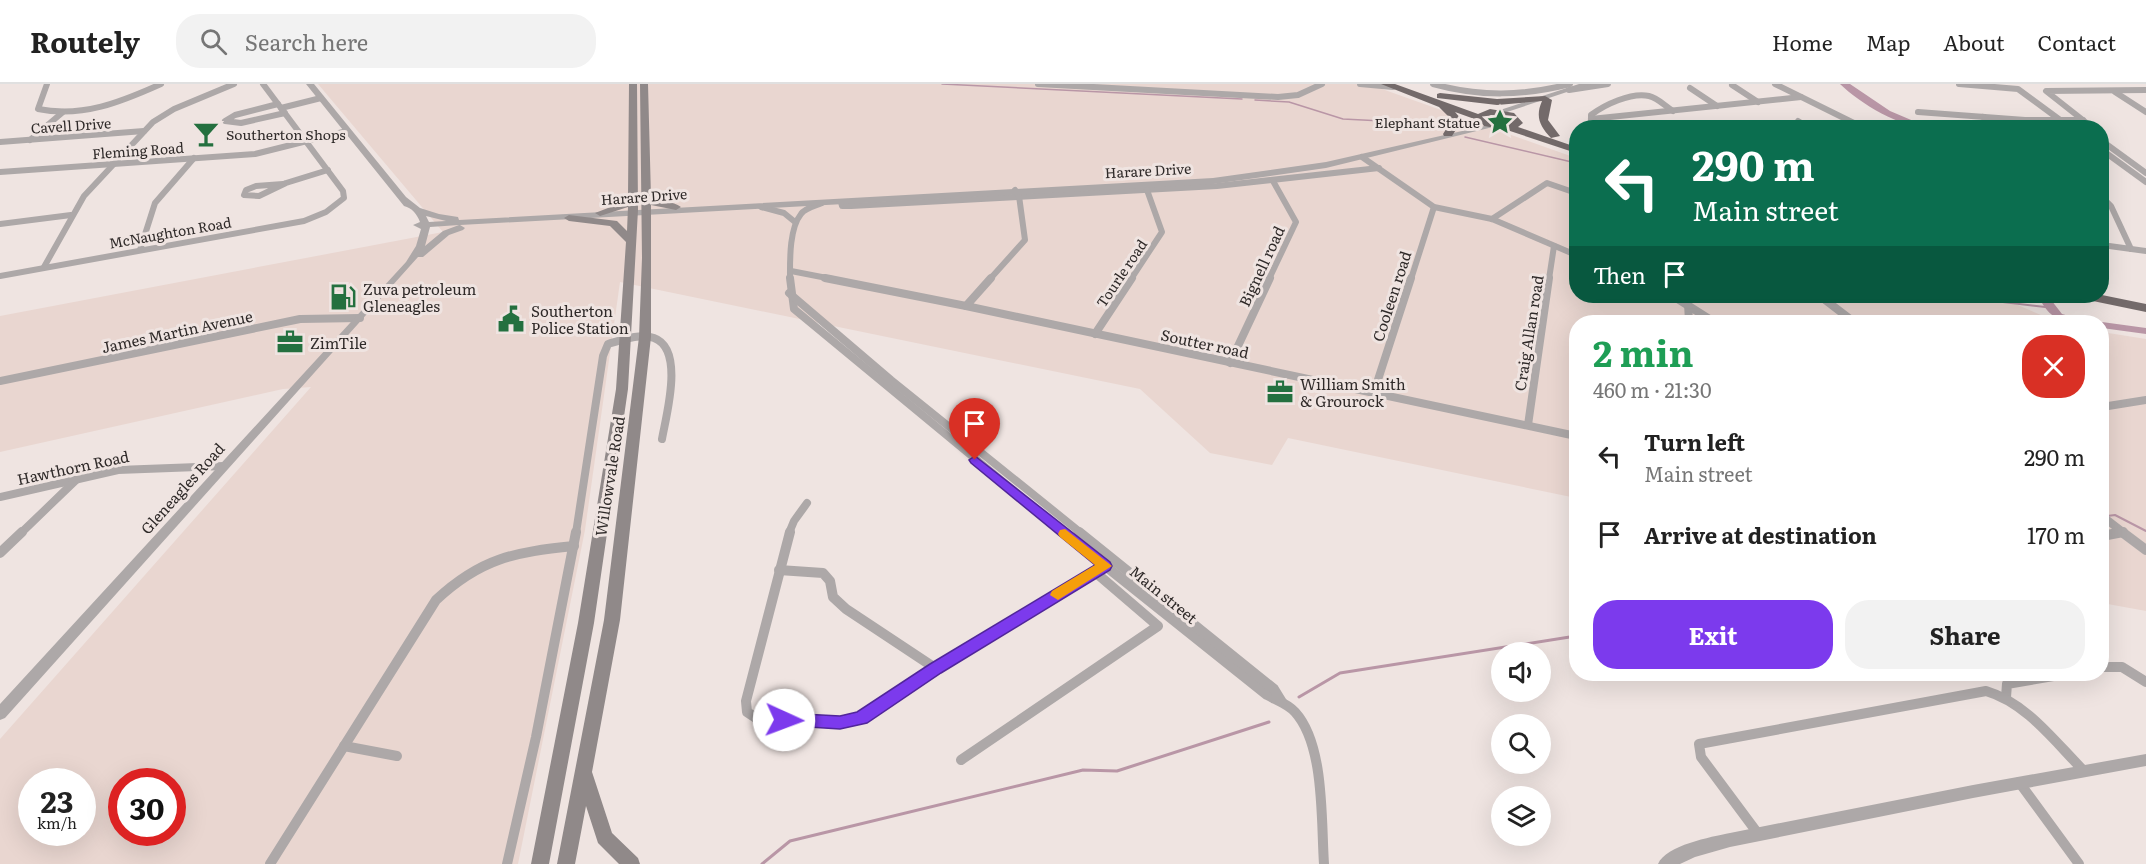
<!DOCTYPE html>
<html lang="en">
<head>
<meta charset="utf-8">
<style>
	:root { --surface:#fff; --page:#f2f2f2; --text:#222; --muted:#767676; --line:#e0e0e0; --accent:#7c3aed }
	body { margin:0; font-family:Literata,serif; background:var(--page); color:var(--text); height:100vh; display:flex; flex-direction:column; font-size:22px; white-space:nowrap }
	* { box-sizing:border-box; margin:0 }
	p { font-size:20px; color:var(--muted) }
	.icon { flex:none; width:33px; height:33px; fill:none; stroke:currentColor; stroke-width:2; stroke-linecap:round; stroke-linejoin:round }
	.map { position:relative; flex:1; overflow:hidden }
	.details { position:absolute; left:1569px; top:231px; width:540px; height:366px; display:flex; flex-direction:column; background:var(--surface); border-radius:24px; box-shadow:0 6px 24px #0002 }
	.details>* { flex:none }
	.hud { position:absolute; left:1569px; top:36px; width:540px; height:183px; border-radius:24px; box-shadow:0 6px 24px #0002; background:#0b6e4f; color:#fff; overflow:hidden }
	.fabs { position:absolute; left:1491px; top:558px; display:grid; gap:12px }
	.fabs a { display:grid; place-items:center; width:60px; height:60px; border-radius:50%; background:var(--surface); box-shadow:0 6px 24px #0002; font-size:30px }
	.speed { position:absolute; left:18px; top:684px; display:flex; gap:12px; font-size:30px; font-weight:700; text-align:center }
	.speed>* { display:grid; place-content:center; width:78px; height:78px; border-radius:50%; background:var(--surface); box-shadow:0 6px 24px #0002; line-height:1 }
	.speed small { font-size:15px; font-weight:400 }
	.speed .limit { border:9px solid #d22; background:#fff; color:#111 }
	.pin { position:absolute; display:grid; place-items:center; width:51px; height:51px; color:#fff; margin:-62px -26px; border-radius:50% 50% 50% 0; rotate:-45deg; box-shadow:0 0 6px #0007 }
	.pin .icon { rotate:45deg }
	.me { position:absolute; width:66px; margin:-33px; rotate:92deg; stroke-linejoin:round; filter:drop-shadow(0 0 4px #0008) }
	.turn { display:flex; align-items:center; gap:21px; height:126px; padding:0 24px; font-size:27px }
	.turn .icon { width:78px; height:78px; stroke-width:2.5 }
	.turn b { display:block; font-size:42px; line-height:51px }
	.then { display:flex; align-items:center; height:57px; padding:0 24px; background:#0003; gap:12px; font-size:22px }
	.round { display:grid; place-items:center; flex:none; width:63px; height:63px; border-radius:24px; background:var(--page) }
	.headline { display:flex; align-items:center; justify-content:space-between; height:102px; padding:0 24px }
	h1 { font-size:36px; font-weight:700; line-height:45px; color:#1e9e55 }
	.cta { display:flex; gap:12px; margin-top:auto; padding:12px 24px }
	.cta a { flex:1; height:69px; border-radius:24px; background:var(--accent); color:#fff; font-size:24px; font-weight:700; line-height:69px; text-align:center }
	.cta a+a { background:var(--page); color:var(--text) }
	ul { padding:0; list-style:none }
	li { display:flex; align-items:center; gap:18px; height:78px; padding:0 24px }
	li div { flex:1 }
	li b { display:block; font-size:22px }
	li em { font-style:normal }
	header { display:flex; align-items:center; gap:36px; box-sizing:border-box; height:84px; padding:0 30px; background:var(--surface); border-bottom:2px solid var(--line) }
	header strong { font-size:28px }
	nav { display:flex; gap:33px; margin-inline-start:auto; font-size:21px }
	.search { width:420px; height:54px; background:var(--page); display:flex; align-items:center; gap:15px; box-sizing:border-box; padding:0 21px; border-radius:24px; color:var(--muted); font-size:22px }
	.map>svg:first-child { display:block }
</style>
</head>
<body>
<header>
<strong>Routely</strong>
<div class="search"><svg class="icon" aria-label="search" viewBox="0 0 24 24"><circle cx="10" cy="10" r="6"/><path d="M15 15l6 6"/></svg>Search here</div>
<nav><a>Home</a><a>Map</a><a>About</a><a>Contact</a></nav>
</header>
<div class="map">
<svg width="2146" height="780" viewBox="0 0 2146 780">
	<rect width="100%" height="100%" fill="#efe4e1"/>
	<!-- built -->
	<g fill="#e9d6d0" fill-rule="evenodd">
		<path d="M318 0H1368L1576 74V212H1997L2057 238H1576V414L1288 354 1272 381 1210 369 1140 305 620 198 585 446 518 780H0V655L311 303 283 305 0 368V232L443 148ZM32 698H82V748H32ZM122 698H172V748H122Z"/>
		<path d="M2102 248 2146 255V527L2102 519Z"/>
	</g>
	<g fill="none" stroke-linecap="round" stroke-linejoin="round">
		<!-- stream-far2 -->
		<g stroke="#b996a6" stroke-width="1.5">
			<path d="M942 0 1242 15"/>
			<path d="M1255 16 1289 18 1343 35 1402 38 1432 46"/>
			<path d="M1465 53 1576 79"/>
		</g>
		<!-- stream-far1 -->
		<g stroke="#b996a6" stroke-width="2">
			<path d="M1975 212 1986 216 2054 224"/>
			<path d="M2107 432 2115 431 2146 447"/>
		</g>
		<!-- stream -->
		<g stroke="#b996a6" stroke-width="3">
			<path d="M1299 613 1340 589 1576 552"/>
			<path d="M762 780 790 757 1083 686 1117 687 1269 638"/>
		</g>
		<!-- river -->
		<g fill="#b996a6" fill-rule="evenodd">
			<path d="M1840 0H1850L1890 27 1930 44C1900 44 1861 20 1840 0Z"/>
			<path d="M2038 212H2048L2062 230 2083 236 2085 238C2060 241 2049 233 2038 212Z"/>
			<path d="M2098 238H2102L2146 244V250L2102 244V238Z"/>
		</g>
		<!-- minor-far2 -->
		<g stroke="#ada8a8" stroke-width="6">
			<path d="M47 0 38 25C82 34 121 18 161 0"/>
			<path d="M1038 0 1278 13 1298 11 1322 0"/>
			<path d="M1360 0 1393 3"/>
			<path d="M1433 0C1480 13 1523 12 1570 0"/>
			<path d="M1775 0 1864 44"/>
			<path d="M1959 0 2018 5 2071 44"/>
			<path d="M1732 1 1758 18"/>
			<path d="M1690 4 1717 22"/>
			<path d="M1569 6 1608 0"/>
			<path d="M2115 8 2146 28"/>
			<path d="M278 20 235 31 225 37 241 39 285 29"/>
			<path d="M281 24 321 14"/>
			<path d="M1918 28 2025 36H2083"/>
			<path d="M1983 33 1998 44"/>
			<path d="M1591 35 1801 13"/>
			<path d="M1591 35V31C1604 21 1631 8 1649 12 1658 14 1665 22 1673 27"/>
			<path d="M1591 35 1602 44"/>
			<path d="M1798 37 1809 44"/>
			<path d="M1755 42 1757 44"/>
			<path d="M2093 44 2046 7 2146 6"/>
			<path d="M30 56 63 28"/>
			<path d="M2102 57 2146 89"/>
			<path d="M0 58 144 47"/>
			<path d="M2102 66 2146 98"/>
			<path d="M1362 73 1434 123 1492 135 1576 171"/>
			<path d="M0 88 255 70 347 47"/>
			<path d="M283 100 256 102 246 106 244 111 259 112 286 99 328 86"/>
			<path d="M2102 113 2111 122 2131 165"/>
			<path d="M841 118 842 122H851L1217 102 1379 84"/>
			<path d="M761 123 784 129 795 138"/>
			<path d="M1492 135 1547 99 1576 109"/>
			<path d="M0 140 71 131"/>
			<path d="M2102 161 2146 167"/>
			<path d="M140 166 155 119 194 74"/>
			<path d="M44 183 84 112 153 38 174 25 234 0"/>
			<path d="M791 187 832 195"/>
			<path d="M0 192 304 137 326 128 344 114 343 107 263 0"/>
			<path d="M790 195C790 177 789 145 801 130 805 124 815 122 822 119"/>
			<path d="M990 195 1025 156 1019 112 1015 106"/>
			<path d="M1131 195 1162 148 1147 106"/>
			<path d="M1269 195 1296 138 1273 97"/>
			<path d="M1411 195 1434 123"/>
			<path d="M1549 195 1554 162"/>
		</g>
		<!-- minor-far1 -->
		<g stroke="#ada8a8" stroke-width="8">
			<path d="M790 194 794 225 1065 449"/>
			<path d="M825 194 966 222"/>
			<path d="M991 194 966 222 1576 352"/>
			<path d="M789 209 891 296 1081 449"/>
			<path d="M1673 212 1714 238"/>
			<path d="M1820 212 1854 238"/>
			<path d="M1688 219 1689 238"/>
			<path d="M1095 250 1132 194"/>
			<path d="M1230 279 1270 194"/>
			<path d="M0 297 300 235 360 234"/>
			<path d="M1374 308 1411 194"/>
			<path d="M2102 323 2146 316"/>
			<path d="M1528 341 1549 194"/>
			<path d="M0 413 118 386 224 382"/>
			<path d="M2102 432 2124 449"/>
			<path d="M21 449 76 396"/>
			<path d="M576 449 603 272 608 260C622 256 640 249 654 254 685 265 666 332 662 355"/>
			<path d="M789 449 794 437 807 419"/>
			<path d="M2117 449 2123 448"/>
		</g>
		<!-- minor -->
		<g stroke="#ada8a8" stroke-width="10">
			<path d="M790 448 746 617 747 628 756 634 840 639 861 635 935 584 1109 480"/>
			<path d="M1063 448 1267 611C1276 616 1288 620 1295 628 1325 661 1321 737 1324 780"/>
			<path d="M1079 448 1274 605 1282 618"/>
			<path d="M2122 448 2146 466"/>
			<path d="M2102 452 2123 448"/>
			<path d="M0 469 22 448"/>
			<path d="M779 486 823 489 830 497 833 513 846 525 935 584"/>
			<path d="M2102 583H2122L2146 598"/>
			<path d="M2006 613 2007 600 2065 590"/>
			<path d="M344 662 397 672"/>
			<path d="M961 676 1158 542 1095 488"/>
			<path d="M2019 698 2079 780"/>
			<path d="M1759 751 1701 673 1699 660 1986 607C2027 619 2055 658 2084 687"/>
			<path d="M270 780 436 516C481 474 515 468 574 462"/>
			<path d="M507 780 536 653 576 448"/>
		</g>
		<!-- tertiary -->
		<g fill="#ada8a8" fill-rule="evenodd">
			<path d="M306 0H314L406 113 420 124 439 130 458 133 459 136 1213 94 1326 78 1493 40 1497 42 1326 84 1213 100 460 141 465 144 463 146 449 151 423 173H418L5 634 0 636V620L406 178 416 162 421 145 413 141 420 138C417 130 412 124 404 122ZM426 132 446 137 429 138ZM459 141 443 147 425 162 430 143Z"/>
			<path d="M1579 0H1591L1501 30 1494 28Z"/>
			<path d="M2146 670V682L1973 714 1730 763 1695 773 1680 780H1658C1666 761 1711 753 1730 749L1973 701Z"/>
		</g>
		<!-- secondary -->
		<g fill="#908989" fill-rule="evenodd">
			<path d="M629 0H637L638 126 628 305 594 539 549 780H531L578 539 616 305 626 158 610 142 569 137 564 134 569 131 617 137 627 147 628 123 600 132 595 129 621 119 628 111Z"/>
			<path d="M640 0H648L651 113C660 118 673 117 681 123L676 126 651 121V253L620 536 592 688 612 749 638 774 640 780H619L598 759 586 722 575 780H557L604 536 639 253 642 174Z"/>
		</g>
		<!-- trunk -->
		<g fill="#736a6a" fill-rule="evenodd">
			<path d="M1381 0H1395L1478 30 1490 25 1514 29 1523 39 1518 43 1576 63V69L1507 46 1484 42 1480 37 1455 28 1462 36 1452 52H1444L1443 50 1452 36 1439 23ZM1491 31 1508 33 1512 38 1508 40 1490 37 1487 33Z"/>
			<path d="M1440 9 1497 15 1545 12 1552 16 1548 36 1560 52 1551 54C1540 42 1535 33 1542 17L1497 21 1437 14V10Z"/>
			<path d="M2102 211 2146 220V228L2088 216 2082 212Z"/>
		</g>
	</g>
	<!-- route -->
	<path fill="#7c3aed" stroke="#51269a" stroke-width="1.5" d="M975 372 1110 478 1112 482 1110 486 941 589 867 639 840 645 778 641 775 636 778 631 784 629 840 632 857 628 930 580 1095 481 971 379 969 376Z"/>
	<!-- slow -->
	<path fill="#f59e0b" d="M1065 445 1112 482 1058 516 1050 511 1052 507 1095 481 1060 453 1058 450 1060 446Z"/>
	<!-- icons -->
	<defs>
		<g id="sight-bare" transform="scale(2.07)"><path d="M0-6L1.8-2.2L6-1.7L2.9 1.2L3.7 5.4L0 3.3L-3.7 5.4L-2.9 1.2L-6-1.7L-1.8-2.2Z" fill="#24703f" stroke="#efe4e1" stroke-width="2.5" paint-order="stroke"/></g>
		<g id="bar-bare" transform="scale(2.07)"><path d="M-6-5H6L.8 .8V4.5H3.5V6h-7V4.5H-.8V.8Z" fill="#24703f" stroke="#efe4e1" stroke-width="2.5" paint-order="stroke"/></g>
		<g id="fuel-bare" transform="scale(2.07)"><path d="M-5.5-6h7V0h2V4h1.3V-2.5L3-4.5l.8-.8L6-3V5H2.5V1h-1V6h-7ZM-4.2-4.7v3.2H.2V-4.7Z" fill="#24703f" stroke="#efe4e1" stroke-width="2.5" paint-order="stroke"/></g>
		<g id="civic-bare" transform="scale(2.07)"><path d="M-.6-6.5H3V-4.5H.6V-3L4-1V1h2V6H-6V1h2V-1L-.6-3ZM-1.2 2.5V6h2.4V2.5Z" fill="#24703f" stroke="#efe4e1" stroke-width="2.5" paint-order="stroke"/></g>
		<g id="office-bare" transform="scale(2.07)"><path d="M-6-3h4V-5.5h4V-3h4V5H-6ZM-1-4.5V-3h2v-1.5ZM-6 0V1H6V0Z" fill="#24703f" stroke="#efe4e1" stroke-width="2.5" paint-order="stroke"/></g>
	</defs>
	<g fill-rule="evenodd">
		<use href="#sight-bare" x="1500" y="38"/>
		<use href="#bar-bare" x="206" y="50"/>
		<use href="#fuel-bare" x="343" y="213"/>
		<use href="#civic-bare" x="511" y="235"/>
		<use href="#office-bare" x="290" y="258"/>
		<use href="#office-bare" x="1280" y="308"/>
	</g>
	<g text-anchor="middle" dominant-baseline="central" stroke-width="6" stroke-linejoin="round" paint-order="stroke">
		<!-- far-poi labels -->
		<g font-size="14" fill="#2f2a29" stroke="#efe4e1" text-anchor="end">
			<text x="1480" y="38">Elephant Statue</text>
			<text x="226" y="50" text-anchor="start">Southerton Shops</text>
		</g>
		<!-- far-street labels -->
		<g font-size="14" fill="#2f2a29" stroke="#efe4e1">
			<text transform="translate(71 41) rotate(-4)">Cavell Drive</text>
			<text transform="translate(138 66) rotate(-4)">Fleming Road</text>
			<text transform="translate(1148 86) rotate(-3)">Harare Drive</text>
			<text transform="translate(644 112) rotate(-4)">Harare Drive</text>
			<text transform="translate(170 148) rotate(-10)">McNaughton Road</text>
			<text transform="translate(1121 189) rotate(-56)">Tourle road</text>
		</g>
		<!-- street labels -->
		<g font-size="15" fill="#2f2a29" stroke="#efe4e1">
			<text transform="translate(1261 182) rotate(-65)">Bignell road</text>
			<text transform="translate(1391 212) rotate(-72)">Cooleen road</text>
			<text transform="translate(177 247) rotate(-12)">James Martin Avenue</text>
			<text transform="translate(1528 249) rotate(-81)">Craig Allan road</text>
			<text transform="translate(1205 259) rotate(12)">Soutter road</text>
			<text transform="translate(73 383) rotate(-12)">Hawthorn Road</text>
			<text transform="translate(609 392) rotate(-81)">Willowvale Road</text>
			<text transform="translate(182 404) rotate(-48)">Gleneagles Road</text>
			<text transform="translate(1164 510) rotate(39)">Main street</text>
		</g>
		<!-- poi labels -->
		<g font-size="15" fill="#2f2a29" stroke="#efe4e1" text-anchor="start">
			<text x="363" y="204">Zuva petroleum<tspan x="363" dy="17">Gleneagles</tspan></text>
			<text x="531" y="226">Southerton<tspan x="531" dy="17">Police Station</tspan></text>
			<text x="310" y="258">ZimTile</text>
			<text x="1300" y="299">William Smith<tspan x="1300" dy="17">&amp; Grourock</tspan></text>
		</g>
	</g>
</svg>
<div class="fabs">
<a><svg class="icon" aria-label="sound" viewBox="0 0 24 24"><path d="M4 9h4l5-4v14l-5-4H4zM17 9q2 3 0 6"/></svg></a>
<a><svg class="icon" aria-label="search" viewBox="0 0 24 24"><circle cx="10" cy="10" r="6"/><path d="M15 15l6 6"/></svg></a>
<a><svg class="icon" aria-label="layers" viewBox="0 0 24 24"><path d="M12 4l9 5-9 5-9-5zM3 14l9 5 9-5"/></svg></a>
</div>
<div class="speed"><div>23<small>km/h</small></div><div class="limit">30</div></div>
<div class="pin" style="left:975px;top:376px;background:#d93025"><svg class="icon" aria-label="arrive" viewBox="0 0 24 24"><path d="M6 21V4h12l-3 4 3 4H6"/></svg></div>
<svg class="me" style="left:784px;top:636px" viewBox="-20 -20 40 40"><circle r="19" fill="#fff"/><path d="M0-13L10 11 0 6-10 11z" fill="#7c3aed"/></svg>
<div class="hud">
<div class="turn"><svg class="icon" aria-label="left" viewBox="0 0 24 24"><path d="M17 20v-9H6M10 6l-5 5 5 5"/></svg><div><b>290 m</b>Main street</div></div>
<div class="then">Then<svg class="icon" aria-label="arrive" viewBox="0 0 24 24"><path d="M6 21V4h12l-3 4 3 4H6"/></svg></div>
</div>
<section class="details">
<div class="headline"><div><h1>2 min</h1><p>460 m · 21:30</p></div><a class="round" style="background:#d93025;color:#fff"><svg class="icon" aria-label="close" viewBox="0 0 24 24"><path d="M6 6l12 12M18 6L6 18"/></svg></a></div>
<ul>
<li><svg class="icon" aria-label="left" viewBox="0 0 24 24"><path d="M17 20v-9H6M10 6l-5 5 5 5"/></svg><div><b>Turn left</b><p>Main street</p></div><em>290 m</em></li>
<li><svg class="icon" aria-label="arrive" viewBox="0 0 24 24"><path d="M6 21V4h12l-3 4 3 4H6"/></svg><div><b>Arrive at destination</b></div><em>170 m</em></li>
</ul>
<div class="cta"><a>Exit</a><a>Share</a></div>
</section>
</div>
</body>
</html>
